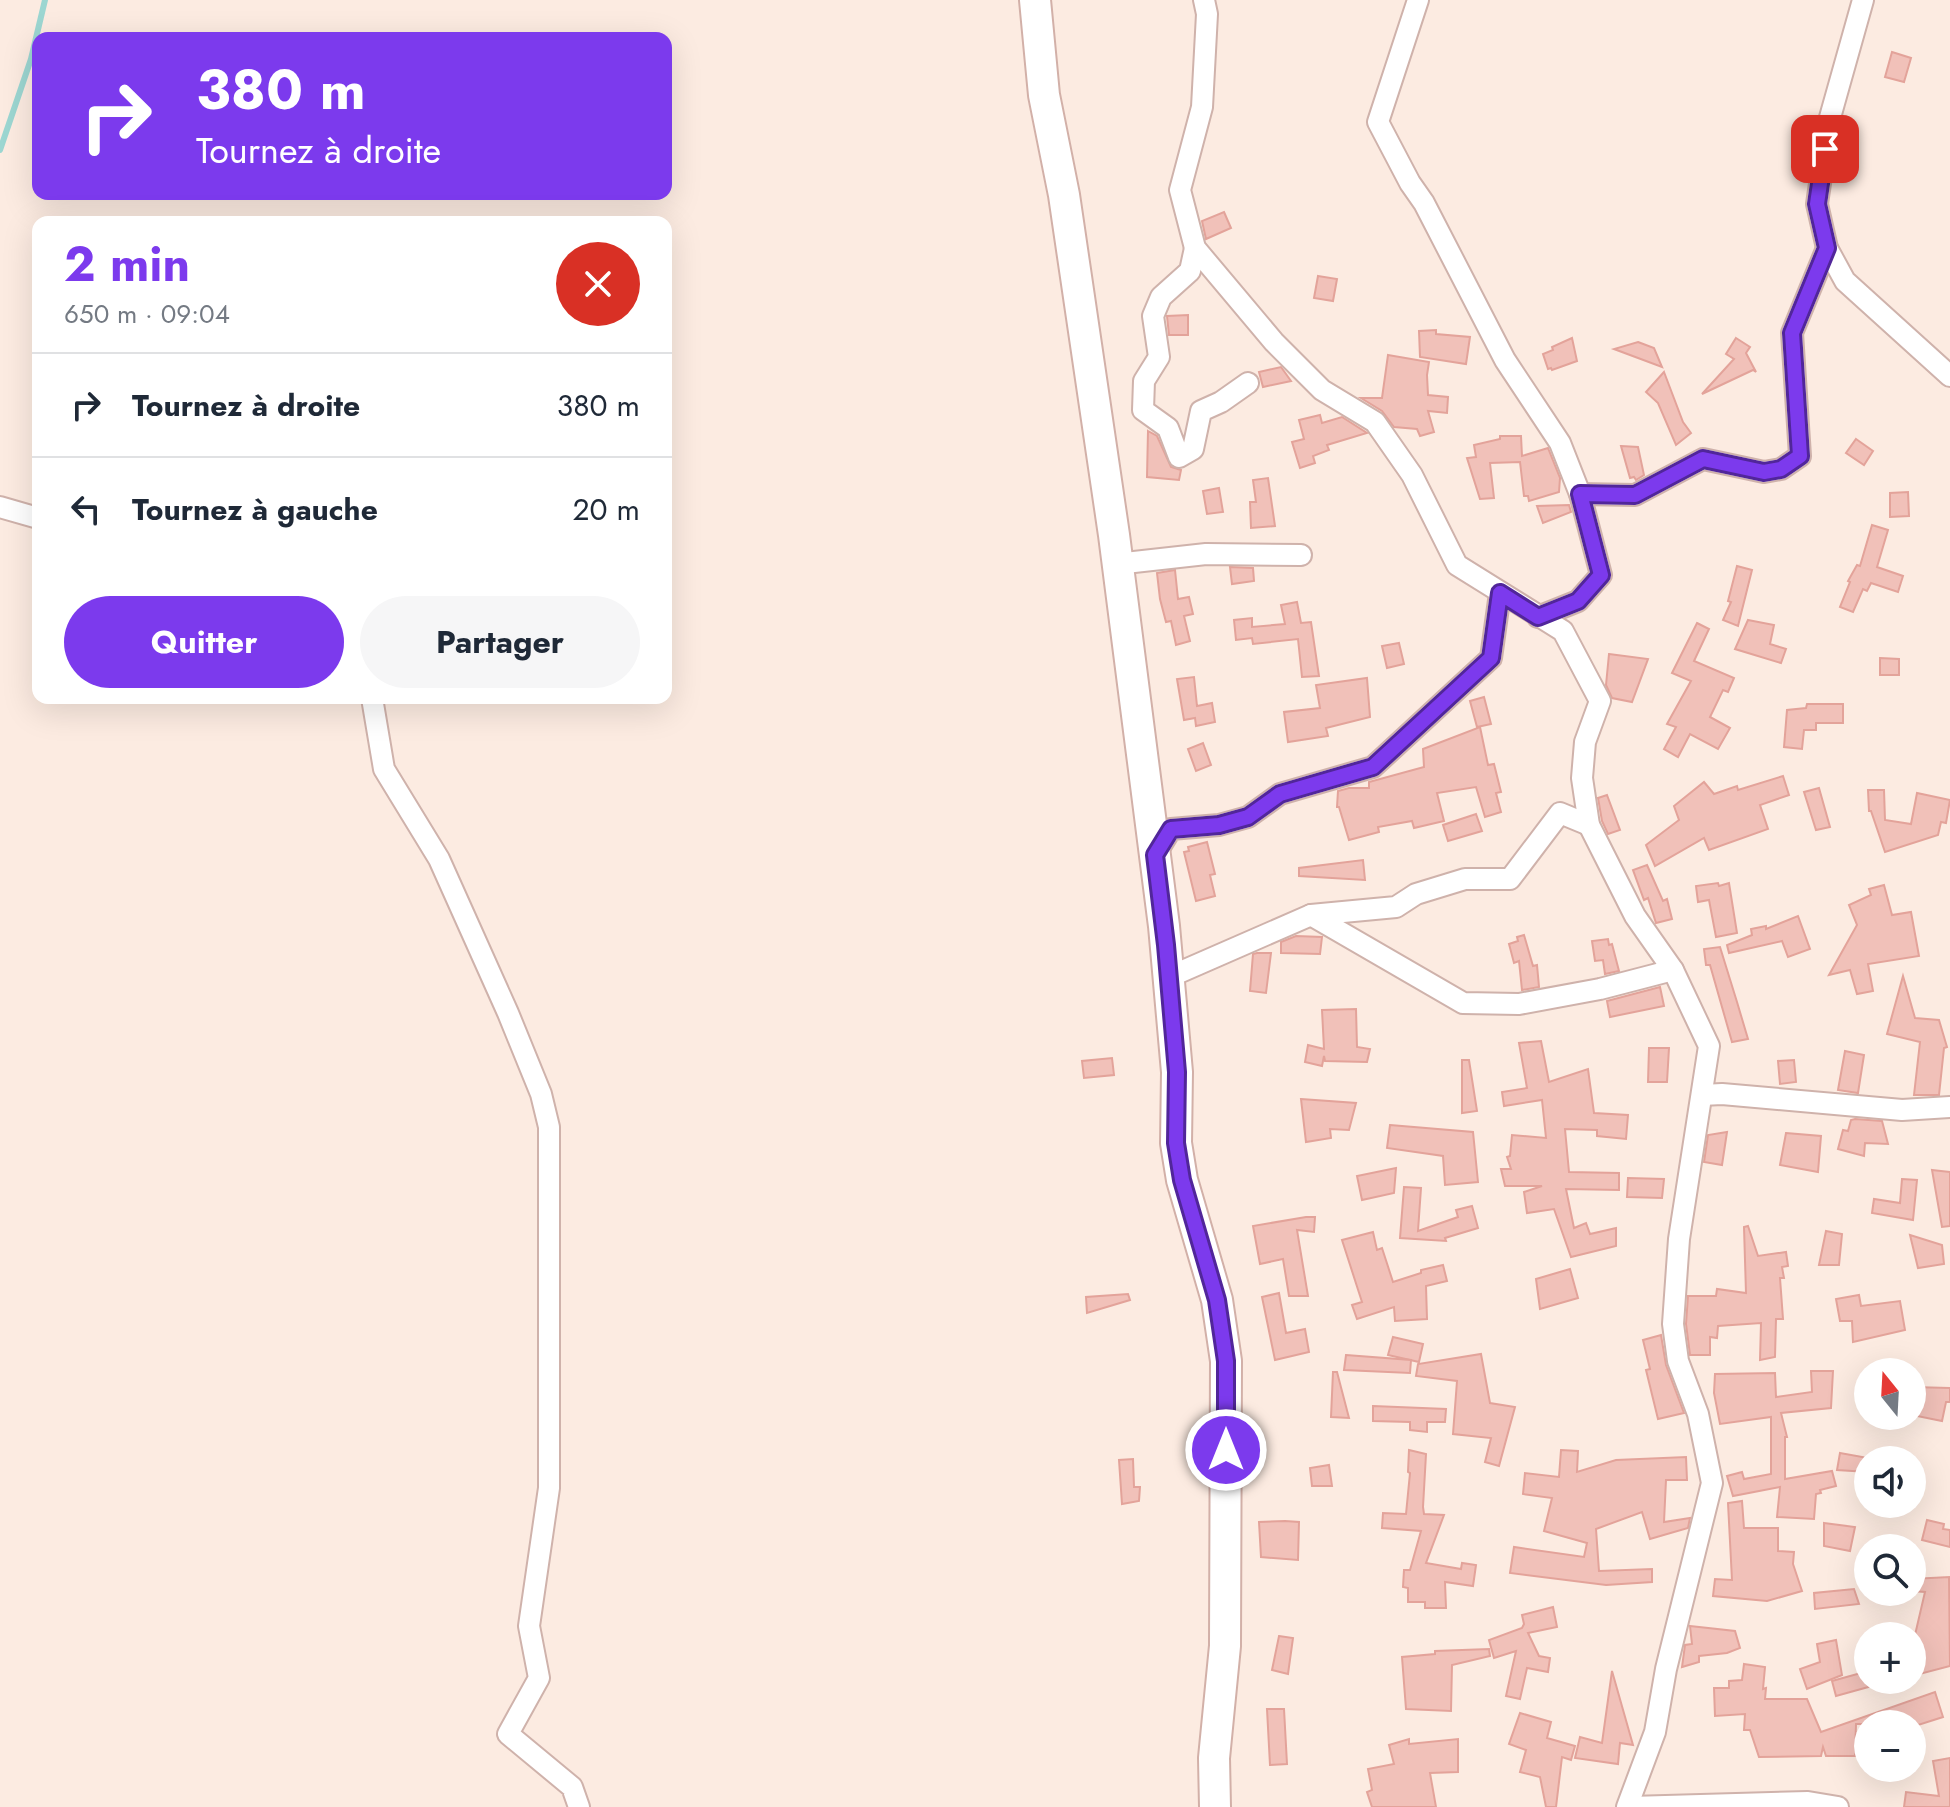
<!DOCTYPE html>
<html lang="fr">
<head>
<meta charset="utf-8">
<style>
	:root { --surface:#fff; --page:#f6f6f7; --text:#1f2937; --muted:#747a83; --line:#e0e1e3; --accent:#7c3aed }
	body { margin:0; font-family:Jost,sans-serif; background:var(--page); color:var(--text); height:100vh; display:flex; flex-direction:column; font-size:30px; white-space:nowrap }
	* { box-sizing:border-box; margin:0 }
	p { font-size:26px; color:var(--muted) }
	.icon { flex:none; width:44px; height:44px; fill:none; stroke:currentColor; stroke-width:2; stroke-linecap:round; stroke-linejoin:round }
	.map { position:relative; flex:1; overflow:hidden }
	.side { position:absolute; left:32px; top:216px; width:640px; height:488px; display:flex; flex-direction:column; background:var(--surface); border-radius:16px; box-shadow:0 8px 32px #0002 }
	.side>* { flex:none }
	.banner { position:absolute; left:32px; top:32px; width:640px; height:168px; border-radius:16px; box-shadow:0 8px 32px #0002; background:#7c3aed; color:#fff; overflow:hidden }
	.needle { width:52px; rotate:342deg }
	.fabs { position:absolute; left:1854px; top:1358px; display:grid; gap:16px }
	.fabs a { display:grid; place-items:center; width:72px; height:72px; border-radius:50%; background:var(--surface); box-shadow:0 8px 32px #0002; font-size:40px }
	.pin { position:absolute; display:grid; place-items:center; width:68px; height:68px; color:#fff; margin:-34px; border-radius:16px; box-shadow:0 4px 12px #0006 }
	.me { position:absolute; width:88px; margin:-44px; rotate:0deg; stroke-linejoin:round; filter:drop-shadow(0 0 6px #0008) }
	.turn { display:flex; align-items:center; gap:28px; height:168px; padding:0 32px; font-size:36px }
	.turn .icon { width:104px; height:104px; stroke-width:2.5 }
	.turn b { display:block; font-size:56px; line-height:68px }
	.round { display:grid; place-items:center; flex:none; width:84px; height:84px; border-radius:42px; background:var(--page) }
	.headline { display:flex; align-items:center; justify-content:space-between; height:136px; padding:0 32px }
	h1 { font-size:48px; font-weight:700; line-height:60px; color:var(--accent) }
	.action { display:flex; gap:16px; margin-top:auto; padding:16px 32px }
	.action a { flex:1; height:92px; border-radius:48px; background:var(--accent); color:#fff; font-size:32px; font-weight:700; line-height:92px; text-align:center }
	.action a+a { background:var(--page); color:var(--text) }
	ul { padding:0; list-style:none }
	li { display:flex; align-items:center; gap:24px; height:104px; padding:0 32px; border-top:2px solid var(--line) }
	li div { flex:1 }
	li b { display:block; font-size:30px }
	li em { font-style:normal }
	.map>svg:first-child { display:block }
</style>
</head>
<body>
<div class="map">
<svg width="1950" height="1807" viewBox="0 0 1950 1807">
	<rect width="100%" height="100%" fill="#fcebe1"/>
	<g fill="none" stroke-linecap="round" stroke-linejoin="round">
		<!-- stream -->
		<path stroke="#9cd6d1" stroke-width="6" d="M0 150 31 59 45 0"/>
	</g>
	<!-- building -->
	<g fill="#f1c1b9" stroke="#e3a39a" stroke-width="2">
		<path d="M1892 52 1911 58 1904 82 1885 77Z"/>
		<path d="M1224 212 1231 228 1206 239 1202 221Z"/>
		<path d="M1318 276 1337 279 1333 301 1314 298Z"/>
		<path d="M1188 315V335H1169L1167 316Z"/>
		<path d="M1436 330V334L1470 337 1466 364 1420 357 1419 331Z"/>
		<path d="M1572 338 1577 361 1552 370 1551 368 1548 369 1543 354 1553 350 1552 347Z"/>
		<path d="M1736 338 1750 347 1746 353 1756 372 1753 370 1702 394 1734 359 1726 354Z"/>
		<path d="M1638 342 1654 348 1662 367 1614 349Z"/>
		<path d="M1388 355 1429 362 1427 375 1428 395 1448 397 1447 413 1428 411 1434 432 1420 436 1417 429 1394 427 1382 411 1361 398H1382Z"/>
		<path d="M1281 367 1291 381 1263 387 1259 372Z"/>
		<path d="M1664 372 1683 422 1691 433 1676 445 1658 403 1646 392Z"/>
		<path d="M1320 415 1322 423 1342 417 1367 433 1327 445 1329 450 1313 456 1315 463 1300 468 1292 442 1304 439 1299 420Z"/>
		<path d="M1148 431 1157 436 1171 467 1181 470 1179 480 1147 477Z"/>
		<path d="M1500 436H1521L1522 456 1548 448 1560 478 1559 492 1529 501 1528 496H1524L1520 462 1490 463 1494 498 1480 499 1467 458 1476 457 1474 445 1500 439Z"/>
		<path d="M1856 439 1873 451 1864 465 1846 453Z"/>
		<path d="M1621 446 1638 447 1644 475 1636 480 1634 477 1630 478Z"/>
		<path d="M1268 478 1275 526 1251 528 1250 502H1256L1253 480Z"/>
		<path d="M1219 488 1223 512 1207 514 1203 491Z"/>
		<path d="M1908 492 1909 516 1890 517V493Z"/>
		<path d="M1569 505 1571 512 1543 523 1537 506Z"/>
		<path d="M1872 525 1888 530 1877 567 1903 576 1898 592 1871 583 1867 591 1863 589 1853 612 1840 607 1850 582 1848 581 1857 565 1860 566Z"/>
		<path d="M1737 566 1752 570 1738 626 1723 620 1731 602 1728 601Z"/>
		<path d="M1230 567 1253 568 1254 581 1232 584Z"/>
		<path d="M1175 570 1178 599 1189 597 1193 614 1184 616 1190 641 1176 645 1171 621 1166 622 1160 599 1157 573Z"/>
		<path d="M1297 602 1301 623 1311 622 1319 676 1302 677 1298 639 1253 644 1252 638 1236 640 1234 620 1252 618V627L1285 624 1281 605Z"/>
		<path d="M1748 620 1774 625 1770 644 1786 649 1781 663 1735 649Z"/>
		<path d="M1697 623 1709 629 1694 661 1734 678 1728 692 1723 690 1710 717 1730 728 1718 749 1690 734 1678 757 1664 749 1676 727 1667 724 1691 681 1672 673Z"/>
		<path d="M1399 643 1404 664 1387 668 1382 646Z"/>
		<path d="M1609 654 1648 659 1632 702 1612 698 1606 685Z"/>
		<path d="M1880 658 1899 659V675H1880Z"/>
		<path d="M1194 677 1197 706 1212 703 1215 722 1196 726 1195 718 1184 720 1177 679Z"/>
		<path d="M1367 678 1370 717 1326 728 1328 736 1288 742 1284 712 1320 708 1316 685Z"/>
		<path d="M1484 697 1491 724 1477 727 1470 701Z"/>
		<path d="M1807 704H1843V723H1816V730H1804L1802 749 1784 747 1787 710 1806 708Z"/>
		<path d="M1480 727 1488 765 1494 764 1501 792 1496 793 1501 812 1485 817 1476 787 1437 793 1444 821 1414 828 1412 821 1378 827 1379 832 1349 840 1339 807H1337L1338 791 1349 788H1369V782L1424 767 1423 749Z"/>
		<path d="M1203 743 1211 765 1196 771 1188 749Z"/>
		<path d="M1783 776 1789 795 1760 805 1768 829 1709 850 1704 838 1655 866 1646 845 1679 820 1674 806 1704 782 1714 794 1737 786 1738 790Z"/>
		<path d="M1819 788 1830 827 1816 830 1804 792Z"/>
		<path d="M1868 790H1884L1885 820 1911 824 1917 793 1950 800 1946 823 1941 822 1938 835 1885 852 1871 811H1869Z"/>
		<path d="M1607 795 1620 830 1608 834 1602 821 1598 798Z"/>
		<path d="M1476 814 1482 831 1448 841 1443 825Z"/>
		<path d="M1207 842 1215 874 1210 875 1215 896 1196 901 1184 852 1189 851 1188 847Z"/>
		<path d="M1363 860 1365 880 1299 876V868Z"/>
		<path d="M1647 865 1663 901 1667 899 1672 919 1656 923 1648 898 1644 900 1633 870Z"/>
		<path d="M1718 883 1719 886 1729 883 1737 933 1716 937 1709 900 1698 902 1696 886Z"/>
		<path d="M1884 885 1892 915 1911 912 1919 956 1868 964 1873 991 1857 994 1850 970 1829 975 1857 925 1849 905 1871 895 1869 889Z"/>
		<path d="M1798 916 1810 949 1788 957 1782 941 1729 953 1727 945 1752 935 1751 929 1766 926V929Z"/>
		<path d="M1524 935 1533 966 1537 965 1539 987 1522 990 1519 961 1514 963 1509 944 1518 941 1517 937Z"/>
		<path d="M1296 936 1322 937 1320 954 1281 953V942Z"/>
		<path d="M1608 939 1609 945 1612 944 1619 971 1605 974 1603 960 1595 961 1592 941Z"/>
		<path d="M1720 947 1737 1002 1748 1039 1732 1042 1710 965H1706L1704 949Z"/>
		<path d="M1257 953H1271L1266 993 1250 991 1253 954Z"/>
		<path d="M1903 976 1915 1018 1939 1020 1947 1047 1944 1048 1939 1095H1914L1920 1042 1887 1034Z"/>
		<path d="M1660 987 1664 1006 1610 1017 1607 1001Z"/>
		<path d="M1356 1009 1357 1047 1370 1049 1367 1062 1325 1061 1324 1056 1322 1066 1305 1062 1308 1045 1324 1049 1322 1010Z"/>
		<path d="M1541 1041 1549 1082 1588 1069 1594 1113 1628 1115 1626 1139 1597 1136V1130L1565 1129 1569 1172 1619 1173V1190L1566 1189 1574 1228 1586 1223 1590 1234 1616 1228V1246L1571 1257 1554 1209 1527 1213 1524 1192 1542 1186H1505L1501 1169H1511L1507 1157 1510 1156 1512 1135 1546 1138 1542 1100 1504 1106 1502 1092 1527 1088 1519 1043Z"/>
		<path d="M1649 1048H1669L1667 1082H1648Z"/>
		<path d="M1845 1051 1864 1055 1858 1093 1838 1090Z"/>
		<path d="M1112 1058 1114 1075 1084 1078 1082 1061Z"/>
		<path d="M1462 1060H1469L1477 1111 1462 1113Z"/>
		<path d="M1794 1060 1796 1082 1780 1084 1778 1061Z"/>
		<path d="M1301 1099 1356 1103 1349 1130 1330 1129 1331 1138 1306 1142Z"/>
		<path d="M1855 1119 1882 1121 1888 1144 1865 1143 1864 1156 1838 1149 1843 1130 1848 1131 1851 1120Z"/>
		<path d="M1390 1125 1473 1132 1478 1182 1445 1185 1443 1156 1387 1148Z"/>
		<path d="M1727 1132 1722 1165 1704 1162 1708 1135Z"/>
		<path d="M1786 1133 1821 1136 1818 1172 1780 1165Z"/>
		<path d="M1396 1168 1394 1193 1362 1200 1357 1176Z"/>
		<path d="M1932 1170 1950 1172V1226L1942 1227Z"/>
		<path d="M1628 1178 1664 1179 1662 1198 1627 1197Z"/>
		<path d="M1902 1179 1917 1180 1913 1220 1872 1213 1874 1199 1900 1203Z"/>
		<path d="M1404 1187 1421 1188 1418 1231 1458 1217 1456 1210 1472 1206 1478 1228 1445 1238 1446 1241 1400 1238Z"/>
		<path d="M1306 1217H1315L1314 1232 1297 1230 1308 1296H1289L1283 1259 1260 1264 1253 1226Z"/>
		<path d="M1748 1226 1758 1256 1786 1252 1788 1266 1782 1267 1784 1278H1780L1783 1319H1776L1775 1357 1760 1360 1761 1323 1718 1326 1717 1338 1710 1337V1355H1690L1686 1324 1688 1296H1716L1717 1289 1746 1293 1744 1227Z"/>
		<path d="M1826 1231 1842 1234 1839 1265H1819Z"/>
		<path d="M1373 1232 1377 1250 1382 1248 1393 1282 1421 1273V1270L1443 1265 1447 1281 1426 1286 1427 1319 1395 1321 1394 1307 1357 1319 1352 1305 1362 1302 1342 1240Z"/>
		<path d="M1910 1235 1942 1245 1944 1264 1918 1268Z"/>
		<path d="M1570 1269 1578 1298 1540 1309 1536 1279Z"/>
		<path d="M1279 1293 1286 1333 1305 1329 1309 1352 1275 1360 1262 1297Z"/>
		<path d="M1128 1294 1130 1300 1087 1313 1086 1297Z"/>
		<path d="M1859 1295 1861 1306 1900 1301 1905 1330 1853 1342 1852 1321H1840L1836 1299Z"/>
		<path d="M1661 1335 1666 1365 1684 1413 1658 1419 1646 1370 1650 1369 1643 1340Z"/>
		<path d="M1393 1337 1423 1344 1419 1362 1388 1355Z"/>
		<path d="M1481 1354 1490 1403 1515 1407 1499 1466 1485 1462 1491 1438 1453 1434 1457 1381 1416 1376 1418 1364Z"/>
		<path d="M1346 1355 1411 1360 1410 1373 1344 1370Z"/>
		<path d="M1811 1371H1833L1831 1408 1781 1413 1787 1437H1785V1479L1832 1471 1836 1486 1820 1490 1821 1493 1816 1494 1814 1519 1777 1517 1780 1487 1733 1496 1727 1476 1742 1472 1744 1479 1771 1474V1417L1720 1424 1714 1393 1715 1374 1775 1373 1776 1397 1812 1392Z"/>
		<path d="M1333 1372H1337L1349 1418 1331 1417Z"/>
		<path d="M1912 1387 1950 1388V1402H1946L1942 1421 1912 1415Z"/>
		<path d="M1373 1406 1446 1409 1445 1422H1427V1432L1410 1430V1422L1373 1421Z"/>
		<path d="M1409 1450 1426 1454 1423 1507 1424 1514 1444 1515 1426 1563 1461 1569 1462 1563 1476 1565 1473 1586 1445 1582 1446 1608H1425V1602H1408V1588L1403 1587 1404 1570H1410L1421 1531 1382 1528 1383 1513 1406 1514 1410 1473 1408 1472Z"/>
		<path d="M1561 1450 1578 1451 1577 1472 1616 1460 1686 1457 1687 1480H1666L1664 1522 1690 1518 1688 1528 1650 1539 1642 1512 1596 1529 1599 1571 1652 1569V1582L1606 1585 1510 1573 1514 1547 1584 1557 1587 1543 1544 1531 1552 1498 1523 1494 1525 1473 1559 1477Z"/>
		<path d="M1840 1453 1868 1458V1472L1837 1470Z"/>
		<path d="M1133 1459 1134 1487H1140L1139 1501 1122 1504 1119 1460Z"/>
		<path d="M1329 1465 1332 1486H1312L1310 1468Z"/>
		<path d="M1742 1501 1744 1528H1778V1551L1794 1552 1793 1564 1802 1591 1767 1601 1713 1596 1715 1579 1732 1580 1728 1503Z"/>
		<path d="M1927 1520 1944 1524 1943 1529 1950 1530V1547L1922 1540Z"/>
		<path d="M1285 1521 1299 1522 1298 1560 1261 1557 1259 1522Z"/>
		<path d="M1824 1523 1855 1527 1850 1551 1824 1546Z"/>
		<path d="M1949 1577 1950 1666 1912 1676 1915 1635 1925 1592 1912 1591V1579Z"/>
		<path d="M1854 1589 1859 1604 1815 1609 1814 1593Z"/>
		<path d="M1553 1607 1557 1627 1528 1633 1539 1656 1550 1658 1548 1672 1527 1668 1520 1699 1506 1696 1516 1651 1494 1658 1489 1640 1522 1628 1524 1624 1522 1615Z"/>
		<path d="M1690 1626 1735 1631 1740 1648 1727 1653 1699 1656V1662L1682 1667 1685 1645 1692 1644Z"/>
		<path d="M1279 1636 1293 1638 1288 1674 1272 1670Z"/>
		<path d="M1836 1640 1842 1675 1807 1689 1800 1669 1820 1662 1817 1644Z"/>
		<path d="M1489 1649 1490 1656 1452 1665 1451 1711 1406 1709 1402 1657 1435 1654V1651Z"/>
		<path d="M1744 1664 1765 1667 1763 1689 1766 1688 1765 1699H1807L1821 1732 1935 1692 1943 1717 1912 1727V1724H1856L1855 1756H1826L1823 1747 1821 1756 1759 1757 1750 1730H1744L1745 1714 1715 1716 1714 1688H1729V1681L1742 1680Z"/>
		<path d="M1612 1671 1633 1745 1620 1743 1618 1764 1575 1758 1580 1737 1602 1743Z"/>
		<path d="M1868 1671V1680H1871L1872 1686 1836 1696 1832 1681Z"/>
		<path d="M1267 1709H1284L1287 1764 1270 1765Z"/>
		<path d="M1520 1713 1551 1722 1547 1738 1575 1746 1571 1760 1562 1757 1556 1807H1546L1540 1777 1520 1772 1526 1750 1509 1744Z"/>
		<path d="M1409 1739V1744L1458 1739V1772L1430 1773 1436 1807H1372L1367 1792 1372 1790 1368 1769 1394 1764 1389 1745Z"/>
		<path d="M1950 1758V1807H1904L1906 1792 1939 1796 1933 1761Z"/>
	</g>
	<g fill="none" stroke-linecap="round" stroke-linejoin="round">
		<!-- minor casing -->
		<g stroke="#cfb2ab" stroke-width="24">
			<g id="minor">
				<path d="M1204 0 1207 14 1202 107 1180 190 1195 248 1274 342 1322 390 1375 422 1412 475 1457 565 1563 631 1600 701 1585 742 1582 778 1589 825 1635 916 1673 970 1709 1046 1679 1239 1673 1324 1678 1361 1698 1414 1712 1483 1666 1669 1655 1732 1627 1807"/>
				<path d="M1418 0 1378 122 1410 183 1424 203 1505 360 1560 443 1580 494 1601 575 1578 601 1538 617"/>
				<path d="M1863 0 1829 121 1817 204 1827 248 1845 281 1950 376"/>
				<path d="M1195 248 1190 271 1161 297 1153 316 1159 357 1144 381 1143 410 1168 428 1179 457 1193 449 1201 411 1221 402 1248 383"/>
				<path d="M1580 494 1635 495 1703 459 1764 472 1781 469 1800 456 1792 333 1827 248"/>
				<path d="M0 507 38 518"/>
				<path d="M1116 564 1206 554 1301 555"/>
				<path d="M372 698 384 769 439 859 508 1013 541 1094 549 1127V1488L529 1626 539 1678 508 1734 572 1787 579 1807"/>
				<path d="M1155 855 1171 829 1219 825 1248 817 1280 794 1373 767 1491 658 1500 593"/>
				<path d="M1311 915 1463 1003 1519 1004 1600 989 1673 970"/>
				<path d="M1169 977 1311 915 1396 907 1416 894 1465 879H1510L1560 813 1589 825"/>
				<path d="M1702 1095 1722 1094 1902 1110 1950 1107"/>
				<path d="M1630 1807 1808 1802 1838 1807"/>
			</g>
		</g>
		<!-- secondary casing -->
		<g stroke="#d2b0a8" stroke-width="34">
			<path id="secondary" d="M1035 0 1044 95 1064 195 1114 535 1164 926 1177 1072 1176 1143 1182 1180 1217 1300 1226 1361 1225 1646 1214 1758 1215 1807"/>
		</g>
		<!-- minor -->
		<use href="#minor" stroke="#fff" stroke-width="20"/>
		<!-- secondary -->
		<use href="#secondary" stroke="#fff" stroke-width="30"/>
	</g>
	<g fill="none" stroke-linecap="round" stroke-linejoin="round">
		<!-- route casing -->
		<g stroke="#51269a" stroke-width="20">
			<path id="route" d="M1226 1450V1361L1217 1300 1182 1180 1176 1143 1177 1072 1166 945 1155 855 1171 829 1219 825 1248 817 1280 794 1373 767 1491 658 1500 593 1538 617 1578 601 1601 575 1580 494 1635 495 1703 459 1764 472 1781 469 1800 456 1792 333 1827 248 1817 204 1825 149"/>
		</g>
		<!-- route -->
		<use href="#route" stroke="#7c3aed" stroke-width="14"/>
	</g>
</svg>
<div class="fabs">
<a><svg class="needle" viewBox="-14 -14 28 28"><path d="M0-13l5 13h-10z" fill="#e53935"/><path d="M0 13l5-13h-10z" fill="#747a83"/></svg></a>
<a><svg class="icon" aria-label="sound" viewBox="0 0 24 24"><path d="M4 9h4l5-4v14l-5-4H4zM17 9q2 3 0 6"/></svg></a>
<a><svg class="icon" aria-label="search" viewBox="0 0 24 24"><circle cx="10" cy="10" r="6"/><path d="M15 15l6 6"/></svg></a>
<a>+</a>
<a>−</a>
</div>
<div class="pin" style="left:1825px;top:149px;background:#d93025"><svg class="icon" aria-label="arrive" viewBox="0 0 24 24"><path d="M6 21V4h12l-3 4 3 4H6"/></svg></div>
<svg class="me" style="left:1226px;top:1450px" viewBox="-20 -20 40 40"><circle r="17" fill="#7c3aed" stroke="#fff" stroke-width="3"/><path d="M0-11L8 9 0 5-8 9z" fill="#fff"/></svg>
<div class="banner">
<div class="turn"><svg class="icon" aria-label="right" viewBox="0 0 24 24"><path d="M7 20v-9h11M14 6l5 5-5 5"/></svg><div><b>380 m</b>Tournez à droite</div></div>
</div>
<section class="side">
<div class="headline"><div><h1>2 min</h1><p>650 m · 09:04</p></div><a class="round" style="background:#d93025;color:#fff"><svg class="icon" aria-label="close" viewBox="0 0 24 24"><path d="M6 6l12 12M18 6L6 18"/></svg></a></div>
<ul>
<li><svg class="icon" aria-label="right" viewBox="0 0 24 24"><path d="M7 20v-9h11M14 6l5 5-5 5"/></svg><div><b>Tournez à droite</b></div><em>380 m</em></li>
<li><svg class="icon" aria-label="left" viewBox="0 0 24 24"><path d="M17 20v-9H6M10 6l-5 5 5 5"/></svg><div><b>Tournez à gauche</b></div><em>20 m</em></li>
</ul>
<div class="action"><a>Quitter</a><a>Partager</a></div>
</section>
</div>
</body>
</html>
